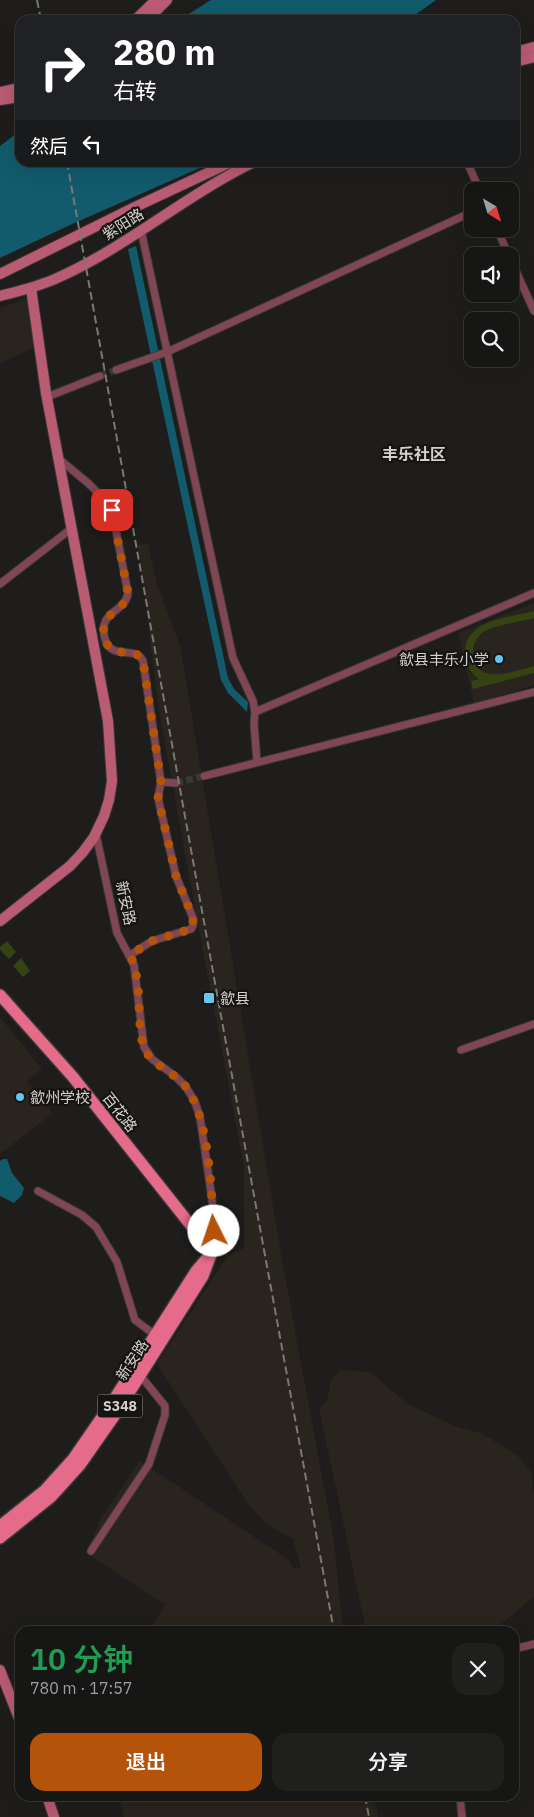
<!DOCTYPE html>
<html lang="zh">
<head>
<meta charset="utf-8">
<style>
	:root { --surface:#161614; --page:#1f1f1d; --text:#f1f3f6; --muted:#9e9fa0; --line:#353534; --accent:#b45309 }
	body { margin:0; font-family:"IBM Plex Sans","Noto Sans SC",sans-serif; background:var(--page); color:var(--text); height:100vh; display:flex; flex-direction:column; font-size:19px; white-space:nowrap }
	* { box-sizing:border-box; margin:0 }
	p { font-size:16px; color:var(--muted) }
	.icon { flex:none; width:28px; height:28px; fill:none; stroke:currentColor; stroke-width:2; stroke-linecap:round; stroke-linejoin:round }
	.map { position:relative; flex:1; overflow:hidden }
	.drawer { position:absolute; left:15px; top:1626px; width:504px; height:175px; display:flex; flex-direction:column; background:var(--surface); border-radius:15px; box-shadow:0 5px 20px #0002,0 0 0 1px var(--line) }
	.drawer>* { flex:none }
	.guide { position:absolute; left:15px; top:15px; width:505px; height:152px; border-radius:15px; box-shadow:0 5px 20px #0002,0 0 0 1px var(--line); background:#202124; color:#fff; overflow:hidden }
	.needle { width:32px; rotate:142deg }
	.tools { position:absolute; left:464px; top:182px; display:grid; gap:10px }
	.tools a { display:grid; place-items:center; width:55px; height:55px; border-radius:10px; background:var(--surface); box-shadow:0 5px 20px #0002,0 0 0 1px var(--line); font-size:25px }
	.pin { position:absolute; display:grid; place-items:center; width:42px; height:42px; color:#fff; margin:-21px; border-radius:10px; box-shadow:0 2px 8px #0006 }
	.me { position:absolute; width:55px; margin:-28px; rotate:356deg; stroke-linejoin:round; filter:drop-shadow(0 0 4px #0008) }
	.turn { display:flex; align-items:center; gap:18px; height:105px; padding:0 15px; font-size:22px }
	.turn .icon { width:65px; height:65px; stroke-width:2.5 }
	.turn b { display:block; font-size:35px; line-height:42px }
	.then { display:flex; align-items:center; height:48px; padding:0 15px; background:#0003; gap:10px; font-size:19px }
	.round { display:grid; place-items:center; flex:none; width:52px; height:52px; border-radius:15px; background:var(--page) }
	.headline { display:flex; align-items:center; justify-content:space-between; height:85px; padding:0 15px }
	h1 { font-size:30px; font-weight:600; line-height:38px; color:#1e9e55 }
	.primary-button { display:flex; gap:10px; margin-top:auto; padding:10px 15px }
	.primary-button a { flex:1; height:58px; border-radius:15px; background:var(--accent); color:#fff; font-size:20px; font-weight:600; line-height:58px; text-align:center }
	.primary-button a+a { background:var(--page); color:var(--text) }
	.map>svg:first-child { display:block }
</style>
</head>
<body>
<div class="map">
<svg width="534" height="1817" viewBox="0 0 534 1817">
	<rect width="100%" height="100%" fill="#1e1d1b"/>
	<!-- built -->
	<g fill="#29241d">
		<path d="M26 299 29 304 36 347 0 363V308Z"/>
		<path d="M148 543 157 584 180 645 282 1260 334 1541 343 1631H149L165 1605 94 1558 87 1550 102 1516 140 1461 289 1560 293 1568H301L293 1539 266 1524 248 1504 157 1364 228 1255 244 1248V1167L196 914 158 704 138 545Z"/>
		<path d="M534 603V685L474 704 458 633Z"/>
		<path d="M0 1017 42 1069 27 1081 53 1113 0 1154Z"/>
		<path d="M341 1370 370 1372 408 1404 455 1426 481 1433 516 1454 531 1472 534 1493V1597L492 1631H366L319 1408 327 1401 331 1380Z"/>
		<path d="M118 1796H374L378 1817H124Z"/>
	</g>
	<!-- green -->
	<g fill="#354312">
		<path d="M534 611V618C520 622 493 625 482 633 476 638 472 646 473 654 475 687 515 671 534 666V673L473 689 471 681 479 679C470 672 464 663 465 652 466 619 509 618 534 611Z"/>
		<path d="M7 941 16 952 9 959 0 950V947Z"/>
		<path d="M21 958 30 971 23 977 13 966Z"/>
	</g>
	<!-- water -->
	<g fill="#115b6d">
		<path d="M211 0H436L408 20H179Z"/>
		<path d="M20 131V162L211 163 70 225 0 258V146Z"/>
		<path d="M136 246 228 678 234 689 248 702 247 712 228 693 221 680 128 249Z"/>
		<path d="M3 1159H7L12 1173 24 1188 22 1195 14 1203 0 1196V1161Z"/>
	</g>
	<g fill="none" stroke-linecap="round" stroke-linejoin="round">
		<!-- street-tunnel -->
		<g stroke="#393836" stroke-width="7" stroke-dasharray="7 3.5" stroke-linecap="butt">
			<path d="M100 376 116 370"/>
			<path d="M176 783 204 776"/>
		</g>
		<!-- street casing -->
		<g stroke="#3b3a38" stroke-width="9">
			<g id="street">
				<path d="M467 162 480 191"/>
				<path d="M497 229 509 256"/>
				<path d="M141 230 233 658 253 701 255 712 254 724 257 762"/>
				<path d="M510 258 534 311"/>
				<path d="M116 370 167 352 472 212"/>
				<path d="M47 397 100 376"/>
				<path d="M59 459 88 483 108 503 112 510 128 593C125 614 97 610 105 639 111 661 136 645 143 661L161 782 158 798 176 876 193 918V926L191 929 152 941 130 955"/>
				<path d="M0 584 72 528"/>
				<path d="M255 712 534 593"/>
				<path d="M204 776 534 692"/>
				<path d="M161 782 176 783"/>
				<path d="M96 834 117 933 134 965 144 1047 152 1059 175 1076 186 1087 195 1102 200 1117 212 1199 214 1231 212 1252"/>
				<path d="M461 1050 534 1024"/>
				<path d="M38 1191 82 1215 96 1227 117 1262 135 1320 155 1335"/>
				<path d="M91 1551 149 1464 165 1415V1406L140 1375"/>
				<path d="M514 1649 534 1644"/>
				<path d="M460 1796 462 1817"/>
			</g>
		</g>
		<!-- secondary casing -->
		<g stroke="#3b3a38" stroke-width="12">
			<g id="secondary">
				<path d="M135 20 156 0"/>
				<path d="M147 20 167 0"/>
				<path d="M515 52 534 47"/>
				<path d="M515 62 534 57"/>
				<path d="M0 92 20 88"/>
				<path d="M0 100 20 97"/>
				<path d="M0 274 133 208 231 162"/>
				<path d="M0 296C19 291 37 287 55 279 126 248 184 196 254 162"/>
				<path d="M0 921 70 866 83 852 94 837 104 816 109 800 112 781 108 721 46 393 31 288"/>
				<path d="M0 1670 20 1721"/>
				<path d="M47 1796 54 1817"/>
			</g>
		</g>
		<!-- primary casing -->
		<g stroke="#3b3a38" stroke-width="14">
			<g id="primary">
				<path d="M0 995 73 1077 212 1252"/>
				<path d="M0 1526 45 1490 73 1459 109 1407 196 1271 207 1258"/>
				<path d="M0 1538 51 1497 80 1465 117 1412 203 1276 212 1252"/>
			</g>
		</g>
		<!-- street -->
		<use href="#street" stroke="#814654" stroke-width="7"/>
		<!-- secondary -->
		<use href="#secondary" stroke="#b95b73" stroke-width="10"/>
		<!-- primary -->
		<use href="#primary" stroke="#e56b8a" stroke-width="11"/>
		<!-- rail -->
		<g stroke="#797877" stroke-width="2" stroke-dasharray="8 4" stroke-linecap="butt">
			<path d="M37 0 41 20"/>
			<path d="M67 162 217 994 334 1631"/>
			<path d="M365 1796 369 1817"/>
		</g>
	</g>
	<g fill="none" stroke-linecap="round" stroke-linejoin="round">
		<!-- route -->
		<path stroke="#b45309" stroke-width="9" stroke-dasharray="0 16.2" d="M112 510 128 593C125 614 97 611 105 639 111 661 136 645 143 661L161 782 158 798 176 876 193 918V926L191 929 152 941 130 955C143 981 136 1018 143 1045 149 1065 175 1072 186 1087 210 1120 211 1191 214 1231"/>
	</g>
	<!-- markers -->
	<g fill="#66c4ef" stroke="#151412" stroke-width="2">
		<circle cx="499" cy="659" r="5"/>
		<rect x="203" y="992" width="12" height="12" rx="2.5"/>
		<circle cx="20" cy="1097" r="5"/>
	</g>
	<g text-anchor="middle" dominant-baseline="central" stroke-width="4.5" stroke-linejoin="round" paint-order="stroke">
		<!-- shield labels -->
		<rect fill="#151412" stroke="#999897" stroke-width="1" x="97.5" y="1394.5" width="45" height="23" rx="4"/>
		<g font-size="14" font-weight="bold" fill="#d2d1d0">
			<text x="120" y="1406">S348</text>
		</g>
		<!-- street labels -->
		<g font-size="15" fill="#d2d1d0" stroke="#151412">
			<text transform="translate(123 224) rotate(-32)">紫阳路</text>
			<text transform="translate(126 903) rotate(78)">新安路</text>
			<text transform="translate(120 1112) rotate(52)">百花路</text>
			<text transform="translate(132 1360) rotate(-57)">新安路</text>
		</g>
		<!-- poi labels -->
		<g font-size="15" fill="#d2d1d0" stroke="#151412" text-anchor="start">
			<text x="489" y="659" text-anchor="end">歙县丰乐小学</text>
			<text x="220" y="998">歙县</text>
			<text x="30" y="1097">歙州学校</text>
		</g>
		<!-- neighbourhood labels -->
		<g font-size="16" font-weight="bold" fill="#d2d1d0" stroke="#151412">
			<text x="414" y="454">丰乐社区</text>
		</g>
	</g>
</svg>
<div class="tools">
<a><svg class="needle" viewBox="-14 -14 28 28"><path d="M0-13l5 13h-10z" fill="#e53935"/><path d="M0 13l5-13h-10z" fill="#9e9fa0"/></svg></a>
<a><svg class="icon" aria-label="sound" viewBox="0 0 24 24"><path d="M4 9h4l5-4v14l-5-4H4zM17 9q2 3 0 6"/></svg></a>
<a><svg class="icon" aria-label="search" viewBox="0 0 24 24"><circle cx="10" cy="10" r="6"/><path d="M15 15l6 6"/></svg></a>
</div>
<div class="pin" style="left:112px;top:510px;background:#d93025"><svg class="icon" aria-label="arrive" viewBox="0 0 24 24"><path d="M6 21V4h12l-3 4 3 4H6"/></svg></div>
<svg class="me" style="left:214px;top:1231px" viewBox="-20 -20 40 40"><circle r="19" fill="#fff"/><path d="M0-13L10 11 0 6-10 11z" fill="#b45309"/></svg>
<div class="guide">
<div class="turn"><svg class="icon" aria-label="right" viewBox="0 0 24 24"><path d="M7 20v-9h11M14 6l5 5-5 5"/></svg><div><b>280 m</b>右转</div></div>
<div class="then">然后<svg class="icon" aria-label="left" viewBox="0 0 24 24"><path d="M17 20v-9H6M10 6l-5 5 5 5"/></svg></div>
</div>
<section class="drawer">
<div class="headline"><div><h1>10 分钟</h1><p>780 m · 17:57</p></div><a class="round"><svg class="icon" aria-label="close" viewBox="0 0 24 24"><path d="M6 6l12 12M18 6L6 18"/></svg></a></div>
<div class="primary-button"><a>退出</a><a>分享</a></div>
</section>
</div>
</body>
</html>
